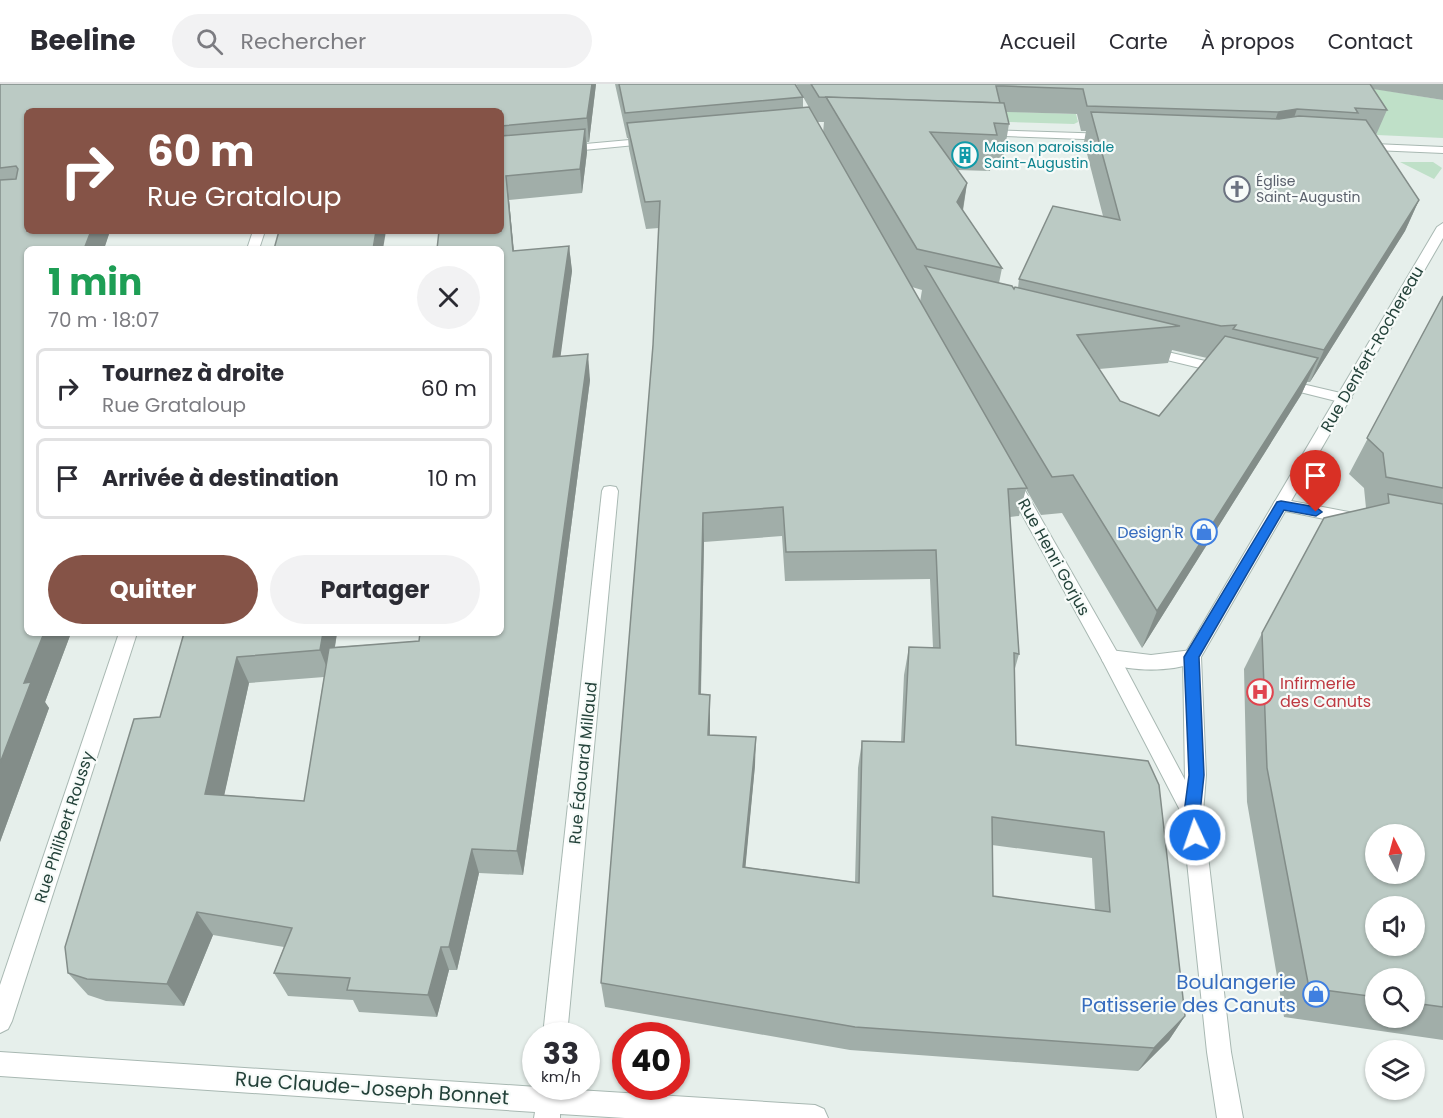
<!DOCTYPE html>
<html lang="fr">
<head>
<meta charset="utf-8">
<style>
	:root { --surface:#fff; --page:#f2f2f3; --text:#2b2b33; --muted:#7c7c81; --line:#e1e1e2; --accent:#855347 }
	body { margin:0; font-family:Poppins,sans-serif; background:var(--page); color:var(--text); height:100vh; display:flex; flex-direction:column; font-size:22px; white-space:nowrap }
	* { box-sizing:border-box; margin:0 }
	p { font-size:20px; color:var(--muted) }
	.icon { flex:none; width:33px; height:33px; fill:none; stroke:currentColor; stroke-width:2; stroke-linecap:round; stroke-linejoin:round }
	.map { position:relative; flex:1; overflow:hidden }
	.sheet { position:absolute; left:24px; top:162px; width:480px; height:390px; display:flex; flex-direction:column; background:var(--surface); border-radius:9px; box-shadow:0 2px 4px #0004 }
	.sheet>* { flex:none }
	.banner { position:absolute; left:24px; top:24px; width:480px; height:126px; border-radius:9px; box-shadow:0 2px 4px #0004; background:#855347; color:#fff; overflow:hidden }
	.needle { width:39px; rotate:354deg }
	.fabs { position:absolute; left:1365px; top:740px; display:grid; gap:12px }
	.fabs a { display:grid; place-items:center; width:60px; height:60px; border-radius:50%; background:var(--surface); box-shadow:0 2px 4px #0004; font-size:30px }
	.speed { position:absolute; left:522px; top:938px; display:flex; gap:12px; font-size:30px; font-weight:700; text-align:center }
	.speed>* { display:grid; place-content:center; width:78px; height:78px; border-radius:50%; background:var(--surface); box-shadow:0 2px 4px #0004; line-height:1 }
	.speed small { font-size:15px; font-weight:400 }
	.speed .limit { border:9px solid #d22; background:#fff; color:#111 }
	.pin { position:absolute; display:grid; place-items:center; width:51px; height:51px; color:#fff; margin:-62px -26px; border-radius:50% 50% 50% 0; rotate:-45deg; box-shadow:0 0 6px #0007 }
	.pin .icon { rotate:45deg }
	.me { position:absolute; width:66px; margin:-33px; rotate:357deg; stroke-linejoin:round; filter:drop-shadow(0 0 4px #0008) }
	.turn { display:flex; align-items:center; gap:21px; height:126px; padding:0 24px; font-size:27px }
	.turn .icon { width:78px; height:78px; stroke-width:2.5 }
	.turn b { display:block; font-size:42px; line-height:51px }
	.round { display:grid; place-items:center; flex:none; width:63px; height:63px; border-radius:32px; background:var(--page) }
	.summary { display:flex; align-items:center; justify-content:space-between; height:102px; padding:0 24px }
	h1 { font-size:36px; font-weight:700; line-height:45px; color:#1e9e55 }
	.action { display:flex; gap:12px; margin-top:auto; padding:12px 24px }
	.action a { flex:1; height:69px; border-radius:36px; background:var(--accent); color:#fff; font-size:24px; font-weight:700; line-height:69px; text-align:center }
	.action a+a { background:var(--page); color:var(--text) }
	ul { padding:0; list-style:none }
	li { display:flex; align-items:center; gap:18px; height:81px; margin:0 12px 9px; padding:0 12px; border:3px solid var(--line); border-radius:9px }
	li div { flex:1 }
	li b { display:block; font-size:22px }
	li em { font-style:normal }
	header { display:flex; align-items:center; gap:36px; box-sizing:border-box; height:84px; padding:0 30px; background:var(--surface); border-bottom:2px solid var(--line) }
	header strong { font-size:28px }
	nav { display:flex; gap:33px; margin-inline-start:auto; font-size:21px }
	.search { width:420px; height:54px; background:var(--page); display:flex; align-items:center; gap:15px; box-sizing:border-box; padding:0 21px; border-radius:33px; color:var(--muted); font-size:22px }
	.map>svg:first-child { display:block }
</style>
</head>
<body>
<header>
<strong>Beeline</strong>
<div class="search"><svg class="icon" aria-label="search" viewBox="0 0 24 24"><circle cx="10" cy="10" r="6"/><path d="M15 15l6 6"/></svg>Rechercher</div>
<nav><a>Accueil</a><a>Carte</a><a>À propos</a><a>Contact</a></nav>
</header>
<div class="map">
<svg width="1443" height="1034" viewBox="0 0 1443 1034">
	<rect width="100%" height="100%" fill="#e6efeb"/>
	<!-- green -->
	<g fill="#bfe0c8">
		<path d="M1364 3 1443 16V54L1377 51Z"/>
		<path d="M925 25 1076 30 1078 38 1074 40 910 35Z"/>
		<path d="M1400 78H1433L1442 84 1434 95Z"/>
	</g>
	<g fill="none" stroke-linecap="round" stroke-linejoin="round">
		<!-- pedestrian casing -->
		<g stroke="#a8b8b2" stroke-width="2">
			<g id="pedestrian">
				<path d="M1147 263 1230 283 1232 286 1225 290 1142 270 1140 267 1142 264Z"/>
				<path d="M1281 295 1349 311 1352 314 1344 319 1276 302 1274 299Z"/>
			</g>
		</g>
		<!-- minor casing -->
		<g stroke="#a8b8b2" stroke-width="2">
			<g id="minor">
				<path d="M984 46 1110 50 1116 53 1110 56 980 51 978 49Z"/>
				<path d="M652 54 658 57 656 59 563 68 557 65 563 62Z"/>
				<path d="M1362 57 1374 60 1443 63V69L1374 66 1358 62 1356 60Z"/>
				<path d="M253 147H265L259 165H247Z"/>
				<path d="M610 402 616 403 618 407 567 951H543L602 407 604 403Z"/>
				<path d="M1281 415 1359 430 1365 432 1367 436 1365 440 1359 442 1275 425 1273 421 1275 417Z"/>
				<path d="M119 549H137L12 937 8 945 0 949V901Z"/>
				<path d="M1110 566 1151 571 1192 566 1199 568 1201 573 1199 578C1168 588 1134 588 1103 578L1101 573 1103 568Z"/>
				<path d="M0 968 537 1003 562 1002V1005L815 1021 824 1025 828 1034H625L560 1030V1034H534L535 1028 0 992Z"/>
			</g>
		</g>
		<!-- tertiary casing -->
		<g stroke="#a8b8b2" stroke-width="2">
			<path id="tertiary" d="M1443 139V154L1201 573 1206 691 1203 729 1231 968 1243 1034H1217L1207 968 1182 730 1101 574 1003 396 1005 392H1017L1019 396 1117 568 1185 696 1183 573 1437 143Z"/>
		</g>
		<!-- pedestrian -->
		<use href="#pedestrian" fill="#fff" fill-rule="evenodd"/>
		<!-- minor -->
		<use href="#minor" fill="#fff" fill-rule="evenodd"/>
		<!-- tertiary -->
		<use href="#tertiary" fill="#fff" fill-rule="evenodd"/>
	</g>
	<!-- wall -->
	<g fill="#a1aea9" fill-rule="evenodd">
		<path d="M0 0H596L589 58H587V68L582 109 509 116 514 167 569 162 572 187 560 272 590 296 558 544 523 791 479 789 457 886H449L437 933 359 928 353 916 288 912 274 889 284 863 213 851 184 922 106 917 88 911 68 889 160 633 184 549H337L335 563 419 557 501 549V27H27V147H110L104 165H27V549H71L45 618 49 624 0 758ZM324 593 304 717 224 711 249 599Z"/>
		<path d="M615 0H795L803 13V24L823 49 824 38H817L796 0H1443V16L1373 5 1387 26 1376 51 1419 116 1405 147 1310 298H1307L1301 311 1142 564 1062 429 1041 431 1026 405 1019 432 1010 433 1019 570 1014 588 1016 661 1148 677 1185 932 1169 956 1138 987 850 966 605 923 601 899 653 261 659 144 646 145 629 65 628 54H627ZM1006 28 1077 30 1081 47H1086L1084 58 1103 132 1019 195 1018 204 1014 205 999 199 1002 184 963 127 967 99 957 86 990 87 992 75 1003 76 1009 40ZM912 203 922 206 920 218ZM1172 266 1207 274 1159 332 1120 317 1099 285 1168 279ZM782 452 785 497 930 495 933 564 909 563 904 591 901 658 862 657 858 684 855 798 745 783 755 681 710 651V611L701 610 704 458ZM992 761 1092 774 1095 826 993 812Z"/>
		<path d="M1443 212V956L1284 933 1247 718 1244 585 1262 549 1366 424 1364 404 1349 390ZM1376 894H1414V933H1376Z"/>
	</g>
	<!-- shaded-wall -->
	<g fill="#838d89">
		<path d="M592 0H596L589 58 587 34Z"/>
		<path d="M1297 25 1288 51 1269 54 1278 28Z"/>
		<path d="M585 45 587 68 582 109 580 85Z"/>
		<path d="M506 92 509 116 516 192 513 167Z"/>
		<path d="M967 99 961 136 957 118Z"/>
		<path d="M1419 116 1405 147 1310 298 1324 266Z"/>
		<path d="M91 147H110L104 165H84Z"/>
		<path d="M376 147H386L383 165H373Z"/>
		<path d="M569 162 572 187 557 299 553 273Z"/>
		<path d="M588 270 590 296 558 544 523 791 517 767Z"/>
		<path d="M1318 274 1301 311 1142 564 1157 527Z"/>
		<path d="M703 429 704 458 700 638 699 610Z"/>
		<path d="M44 549H71L45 618 49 624 0 758V679L24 599Z"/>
		<path d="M323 549H337L330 592 320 566Z"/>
		<path d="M237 573 249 599 219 735 205 710Z"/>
		<path d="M710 611V639L709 678 708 651Z"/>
		<path d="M756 653 755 681 743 809V783Z"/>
		<path d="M472 765 479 789 457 886 449 863Z"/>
		<path d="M197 828 213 851 184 922 167 900Z"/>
		<path d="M441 863 449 886 437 933 428 911Z"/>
		<path d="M1185 932 1169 956 1138 987 1154 964Z"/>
	</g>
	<!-- building -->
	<g fill="#bbcac4" stroke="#838d89" stroke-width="1.5" fill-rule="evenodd">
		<path d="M0 0H592L587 34 501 42V27H27V147H91L84 165H27V549H44L24 599 31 598 0 679V96L16 95 18 85 16 82 0 84Z"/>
		<path d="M619 0H795L803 13 625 29Z"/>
		<path d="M811 0H1370L1387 26 1355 24 1358 29 1297 25 1278 28 1087 22 1083 5 1004 2H996L1000 19 819 13Z"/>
		<path d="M826 13 1004 19 1009 40 994 39 997 51 930 48 967 99 957 118 1002 184 917 165Z"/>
		<path d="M809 23 1027 404 1008 405 1019 570 1014 569 1016 661 1148 677 1159 701 1185 932 1154 964 855 943 601 899 653 261 660 117 645 118 627 39ZM783 423 786 468 936 466 940 564 909 563 904 658 862 657 859 799 743 783 756 653 708 651 710 611 699 610 703 429ZM992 733 1104 748 1110 828 993 812Z"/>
		<path d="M1091 28 1279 35 1299 32 1366 36 1419 116 1324 266 1233 245 1236 241 1221 242 1019 195 1053 122 1120 136Z"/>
		<path d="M585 45 580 85 506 92 513 167 569 162 553 273 588 270 554 518 517 767 472 765 449 863H441L428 911 347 906 350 894 274 889 292 844 197 828 167 900 87 895 68 889 65 863 134 635 160 633 184 549H323L320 566 237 573 205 710 304 717 329 564 419 557 420 549H501V165H437L439 147H501V52Z"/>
		<path d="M279 147H376L373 165H274Z"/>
		<path d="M925 182 1012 202 1014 205 1015 203 1180 242 1077 251 1120 317 1159 332 1225 252 1318 274 1157 527 1073 391 1052 393Z"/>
		<path d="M1443 212V404L1386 393 1383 369 1367 354Z"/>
		<path d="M1388 410 1443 420V923L1414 919V894H1376V913L1309 904 1267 684 1262 549 1324 434 1389 419ZM1376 750H1414V789H1376ZM1376 822H1414V861H1376Z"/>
	</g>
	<!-- route -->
	<path fill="#1a73e8" stroke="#114b97" stroke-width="1.5" d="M1281 417 1316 423 1322 428 1316 432 1284 426 1199 573 1204 691 1200 729 1203 751 1200 756 1195 758 1189 756 1184 729 1189 691 1184 573 1277 418Z"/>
	<!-- icons -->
	<defs>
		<g id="building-ring" transform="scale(1.35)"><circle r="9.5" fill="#f7fbf9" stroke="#0f9aa8" stroke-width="1.5"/><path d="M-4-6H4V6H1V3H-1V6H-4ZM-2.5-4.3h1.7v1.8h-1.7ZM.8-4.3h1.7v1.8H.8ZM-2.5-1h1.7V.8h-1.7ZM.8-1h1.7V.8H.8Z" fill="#0f9aa8"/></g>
		<g id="church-ring" transform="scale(1.35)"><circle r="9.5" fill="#f7fbf9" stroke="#6b7280" stroke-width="1.5"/><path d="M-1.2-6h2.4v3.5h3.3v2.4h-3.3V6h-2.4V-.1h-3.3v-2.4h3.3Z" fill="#6b7280"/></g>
		<g id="shop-ring" transform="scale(1.35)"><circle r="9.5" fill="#f7fbf9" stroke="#3f7fe0" stroke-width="1.5"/><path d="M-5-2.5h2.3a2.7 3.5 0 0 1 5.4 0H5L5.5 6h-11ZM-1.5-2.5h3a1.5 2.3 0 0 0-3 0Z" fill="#3f7fe0"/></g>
		<g id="hospital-ring" transform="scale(1.35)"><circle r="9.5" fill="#f7fbf9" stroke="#e0444e" stroke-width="1.5"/><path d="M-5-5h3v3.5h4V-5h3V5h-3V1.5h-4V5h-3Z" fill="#e0444e"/></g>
	</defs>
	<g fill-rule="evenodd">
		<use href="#building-ring" x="965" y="71"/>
		<use href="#church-ring" x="1237" y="105"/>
		<use href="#shop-ring" x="1204" y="448"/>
		<use href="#hospital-ring" x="1260" y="608"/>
		<use href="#shop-ring" x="1316" y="910"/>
	</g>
	<g text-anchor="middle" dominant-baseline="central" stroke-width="4.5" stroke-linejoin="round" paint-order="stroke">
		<!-- far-culture labels -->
		<g font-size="14" fill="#0d838f" stroke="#f7fbf9" text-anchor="start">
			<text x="984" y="63">Maison paroissiale<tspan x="984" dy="16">Saint-Augustin</tspan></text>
		</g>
		<!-- far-worship labels -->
		<g font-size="14" fill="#5b616d" stroke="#f7fbf9" text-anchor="start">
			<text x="1256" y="97">Église<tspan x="1256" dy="16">Saint-Augustin</tspan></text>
		</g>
		<!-- street labels -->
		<g font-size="16" fill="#24423a" stroke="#f7fbf9">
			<text transform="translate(1372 265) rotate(-60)">Rue Denfert-Rochereau</text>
			<text transform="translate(1054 473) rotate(61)">Rue Henri Gorjus</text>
			<text transform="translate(583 679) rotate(-84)">Rue Édouard Millaud</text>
			<text transform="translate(64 743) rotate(-72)">Rue Philibert Roussy</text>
		</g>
		<!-- shop labels -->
		<g font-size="16" fill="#366cbe" stroke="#f7fbf9" text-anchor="end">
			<text x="1184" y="448">Design'R</text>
		</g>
		<!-- health labels -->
		<g font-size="16" fill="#be3a42" stroke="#f7fbf9" text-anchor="start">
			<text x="1280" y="599">Infirmerie<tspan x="1280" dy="18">des Canuts</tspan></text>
		</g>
		<!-- near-shop labels -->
		<g font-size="20" fill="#366cbe" stroke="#f7fbf9" text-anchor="end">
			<text x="1296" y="898">Boulangerie<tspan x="1296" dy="23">Patisserie des Canuts</tspan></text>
		</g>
		<!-- near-street labels -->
		<g font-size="20" fill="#24423a" stroke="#f7fbf9">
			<text transform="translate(372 1004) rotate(4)">Rue Claude-Joseph Bonnet</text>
		</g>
	</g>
</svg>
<div class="fabs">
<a><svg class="needle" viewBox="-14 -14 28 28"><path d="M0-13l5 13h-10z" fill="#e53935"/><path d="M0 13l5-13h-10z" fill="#7c7c81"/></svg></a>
<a><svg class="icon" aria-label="sound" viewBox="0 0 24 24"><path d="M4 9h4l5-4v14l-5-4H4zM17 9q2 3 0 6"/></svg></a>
<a><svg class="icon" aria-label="search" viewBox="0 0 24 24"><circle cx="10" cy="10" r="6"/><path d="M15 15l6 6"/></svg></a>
<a><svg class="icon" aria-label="layers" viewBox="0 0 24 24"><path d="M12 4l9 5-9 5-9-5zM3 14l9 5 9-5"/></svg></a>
</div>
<div class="speed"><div>33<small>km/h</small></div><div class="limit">40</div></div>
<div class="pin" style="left:1316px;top:428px;background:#d93025"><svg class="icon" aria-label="arrive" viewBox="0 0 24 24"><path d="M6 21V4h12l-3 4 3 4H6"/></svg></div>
<svg class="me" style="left:1195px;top:751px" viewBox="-20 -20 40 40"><circle r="17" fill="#1a73e8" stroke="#fff" stroke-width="3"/><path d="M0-11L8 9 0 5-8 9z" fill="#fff"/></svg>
<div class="banner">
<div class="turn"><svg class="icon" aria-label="right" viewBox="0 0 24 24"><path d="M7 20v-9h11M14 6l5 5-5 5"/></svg><div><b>60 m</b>Rue Grataloup</div></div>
</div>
<section class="sheet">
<div class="summary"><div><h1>1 min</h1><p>70 m · 18:07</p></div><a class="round"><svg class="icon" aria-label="close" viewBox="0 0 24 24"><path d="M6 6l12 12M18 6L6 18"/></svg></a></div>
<ul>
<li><svg class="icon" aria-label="right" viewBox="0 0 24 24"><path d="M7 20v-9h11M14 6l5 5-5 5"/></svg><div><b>Tournez à droite</b><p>Rue Grataloup</p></div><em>60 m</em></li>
<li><svg class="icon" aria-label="arrive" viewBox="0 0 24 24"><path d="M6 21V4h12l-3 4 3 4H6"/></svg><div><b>Arrivée à destination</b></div><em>10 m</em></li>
</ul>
<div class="action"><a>Quitter</a><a>Partager</a></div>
</section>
</div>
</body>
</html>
